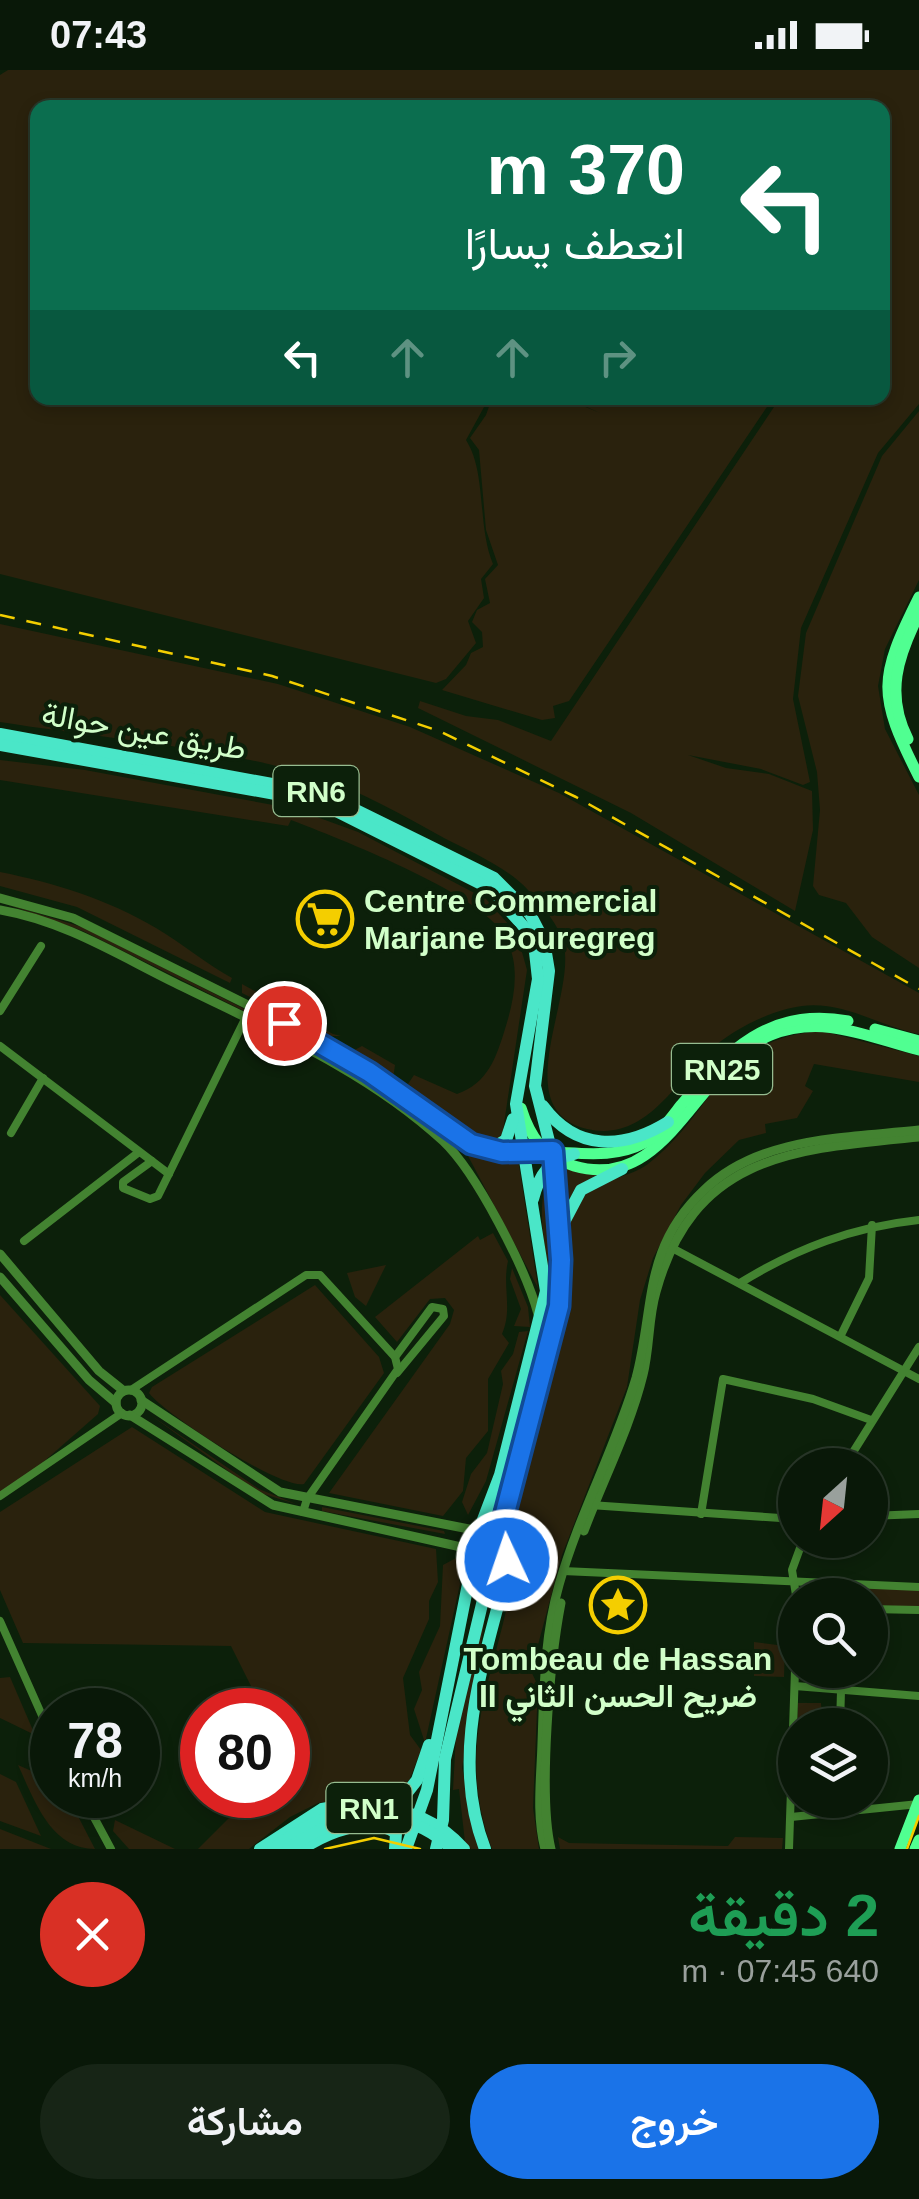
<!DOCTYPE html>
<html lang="ar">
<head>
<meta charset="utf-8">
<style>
	:root { --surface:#091808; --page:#172516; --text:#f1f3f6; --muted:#99a09c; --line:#293729; --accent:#1a73e8 }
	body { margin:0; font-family:Arial,Vazirmatn,sans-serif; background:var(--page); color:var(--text); direction:rtl; height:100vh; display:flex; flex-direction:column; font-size:38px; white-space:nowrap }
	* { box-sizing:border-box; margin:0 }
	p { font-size:32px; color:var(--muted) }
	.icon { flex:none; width:55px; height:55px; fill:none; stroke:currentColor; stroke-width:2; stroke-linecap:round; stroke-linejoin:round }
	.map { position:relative; height:1779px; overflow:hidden; direction:ltr }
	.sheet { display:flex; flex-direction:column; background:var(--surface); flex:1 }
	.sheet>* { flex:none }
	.hud { position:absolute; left:30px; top:30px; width:860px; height:305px; border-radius:20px; box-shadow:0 5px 15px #0003,0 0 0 2px var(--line); direction:rtl; background:#0b6e4f; color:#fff; overflow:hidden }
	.needle { width:65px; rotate:207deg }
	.buttons { position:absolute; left:778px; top:1378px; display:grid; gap:20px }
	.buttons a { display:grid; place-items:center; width:110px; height:110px; border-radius:50%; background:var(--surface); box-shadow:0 5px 15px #0003,0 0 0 2px var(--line); font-size:50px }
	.speed { position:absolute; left:30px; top:1618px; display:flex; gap:20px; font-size:50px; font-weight:700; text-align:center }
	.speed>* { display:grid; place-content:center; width:130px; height:130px; border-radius:50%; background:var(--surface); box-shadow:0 5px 15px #0003,0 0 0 2px var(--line); line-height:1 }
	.speed small { font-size:25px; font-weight:400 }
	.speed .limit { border:15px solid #d22; background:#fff; color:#111 }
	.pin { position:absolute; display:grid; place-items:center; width:85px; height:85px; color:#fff; margin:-42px; border:5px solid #fff; border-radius:50%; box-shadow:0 2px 10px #0007 }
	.me { position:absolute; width:110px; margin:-55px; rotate:357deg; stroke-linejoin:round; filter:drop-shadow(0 0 8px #0008) }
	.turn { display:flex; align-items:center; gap:35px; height:210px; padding:0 40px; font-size:45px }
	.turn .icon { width:130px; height:130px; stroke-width:2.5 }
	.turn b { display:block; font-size:70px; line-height:85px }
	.lanes { display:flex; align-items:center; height:95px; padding:0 40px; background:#0003; justify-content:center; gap:50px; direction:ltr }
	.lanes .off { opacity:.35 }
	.round { display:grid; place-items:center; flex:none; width:105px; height:105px; border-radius:52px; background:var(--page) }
	.summary { display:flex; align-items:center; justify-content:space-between; height:170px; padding:0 40px }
	h1 { font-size:60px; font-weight:600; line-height:75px; color:#1e9e55 }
	.button { display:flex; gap:20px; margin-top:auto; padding:20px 40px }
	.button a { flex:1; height:115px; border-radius:60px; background:var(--accent); color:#fff; font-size:40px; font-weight:600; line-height:115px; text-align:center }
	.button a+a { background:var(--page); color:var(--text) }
	.status { display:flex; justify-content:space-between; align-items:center; height:70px; padding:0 50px; background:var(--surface); direction:ltr }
	.status svg { height:28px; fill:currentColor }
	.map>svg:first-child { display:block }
</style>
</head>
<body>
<div class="status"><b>07:43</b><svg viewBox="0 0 49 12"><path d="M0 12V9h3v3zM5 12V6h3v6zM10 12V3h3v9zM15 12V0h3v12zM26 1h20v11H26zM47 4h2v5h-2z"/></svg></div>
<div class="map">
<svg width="919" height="1779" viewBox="0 0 919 1779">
	<rect width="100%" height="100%" fill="#0c200a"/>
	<!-- green -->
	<g fill="#2a220d">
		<path d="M8 0H919V334L878 383 801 558 793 629 810 712 803 715 761 699 688 685 726 698 769 704 812 721 813 760 795 841 631 743 418 638 420 631 466 646 498 650 551 671 780 328H882V38H38V328H489L466 370C487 403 477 456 493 494L481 509 484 528 468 551 476 573 446 609 436 613 0 504V5Z"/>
		<path d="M492 328H564L600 343 567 328H773L569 631 553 636 555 648 542 650 442 620 466 595 471 583 483 577 482 562 472 552 477 540 490 533 485 509 498 495 486 460 479 380 470 368 486 345Z"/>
		<path d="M919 341V510L885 579 878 616 885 659 919 725V898L872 867 846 833 819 825 813 816 820 740 817 702 798 626 806 563 882 386Z"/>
		<path d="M0 554 278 614 410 657 559 723 919 923V964C879 956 844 931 802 936 771 940 731 960 708 982 673 1015 645 1072 587 1059 507 1040 575 929 564 876 560 855 542 836 528 820 507 797 471 782 444 768 402 745 360 720 314 706 218 677 100 668 0 652Z"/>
		<path d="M0 690 85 700 295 739 358 762 486 829 517 864 527 900 502 1067 489 1071 468 1063 408 1014 414 1005 457 1024C488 1013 496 988 505 959 515 927 522 892 502 862 476 822 338 768 291 750L288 756 0 710Z"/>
		<path d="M0 802C55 813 107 829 156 858 183 874 208 895 232 908L230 913 77 837 0 816Z"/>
		<path d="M0 832 85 858 306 970 398 1027 444 1065 353 1000 280 959 83 861Z"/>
		<path d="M242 914 333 964 341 966H327L242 923Z"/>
		<path d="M822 961 919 986V1012L814 994 805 1016 813 1021 797 1048 765 1054 766 1063 739 1070 705 1103 681 1135 653 1188 640 1230 627 1317 562 1485 531 1601 538 1616 533 1738 539 1779H492C452 1669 499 1603 514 1498 517 1482 511 1468 513 1453 522 1387 550 1326 560 1261 566 1222 558 1169 577 1134 590 1109 627 1110 648 1094 716 1042 718 968 822 961Z"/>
		<path d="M362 976 395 995 393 1009 351 982Z"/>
		<path d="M470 1082 518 1089 538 1218 467 1084Z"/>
		<path d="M562 1095 603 1104 574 1120 561 1148Z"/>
		<path d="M551 1102 555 1213 548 1261 497 1449 492 1447C516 1383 545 1298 549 1230 552 1186 530 1143 551 1102Z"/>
		<path d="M493 1163 508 1191C502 1217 513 1239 502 1264L509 1273 488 1309V1361L466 1388 463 1421 443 1446 329 1423 450 1254 454 1240 445 1228 430 1229 397 1272 375 1247 478 1166 480 1170Z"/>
		<path d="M386 1195 366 1236 355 1227 347 1203Z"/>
		<path d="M512 1198 528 1237 530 1257 514 1256 521 1239 510 1209Z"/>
		<path d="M315 1215 379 1287 384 1303 304 1414C281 1420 163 1343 149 1323L152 1317Z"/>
		<path d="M0 1225 100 1336 98 1344 0 1430Z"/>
		<path d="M528 1261 486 1411 468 1445 462 1432 471 1404 487 1383 503 1314 501 1301 513 1284 519 1262Z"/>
		<path d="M149 1344 259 1419 296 1434 257 1422Z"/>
		<path d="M132 1357 265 1442 436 1479 438 1512 429 1531V1549L403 1608 410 1665 421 1680 409 1711 400 1721 318 1733 290 1747 249 1779H198L252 1725H288V1704L294 1701 288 1687V1640H263L231 1576 23 1573 0 1520V1442Z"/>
		<path d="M322 1437 444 1461 445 1464 322 1441Z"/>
		<path d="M456 1488 460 1514 425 1673 414 1639 422 1620 419 1602 440 1556 443 1495Z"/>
		<path d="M805 1516 919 1520V1537L870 1535V1525H805Z"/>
		<path d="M487 1534 462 1698 480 1779H471L465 1772 459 1719 453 1720 456 1665Z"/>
		<path d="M754 1572 785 1576 784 1607 754 1606Z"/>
		<path d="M10 1607 35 1665 0 1648V1608Z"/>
		<path d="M798 1633H821L822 1646 832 1647 831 1655H797Z"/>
		<path d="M18 1695 52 1710V1725H67L95 1779C50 1779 34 1729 18 1695Z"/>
		<path d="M0 1704 16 1712 41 1766 0 1751Z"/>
		<path d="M115 1750 175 1779H129L113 1761Z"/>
		<path d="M0 1759 51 1779H0Z"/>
		<path d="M558 1767 569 1773 728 1776 735 1767 783 1768 782 1779H560Z"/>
	</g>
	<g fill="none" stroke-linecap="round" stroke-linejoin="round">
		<!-- minor -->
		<g stroke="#438331" stroke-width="8">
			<path d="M0 941 41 876"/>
			<path d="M0 976 169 1104"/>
			<path d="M11 1063 43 1008"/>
			<path d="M152 1091 123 1112V1118L150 1129 158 1126 246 947"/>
			<path d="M24 1171 139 1082"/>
			<path d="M672 1178 919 1309"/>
			<path d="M740 1213C797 1178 853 1157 919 1150"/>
			<path d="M841 1265 869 1208 872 1155"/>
			<path d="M395 1287 432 1237 443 1239 444 1246 397 1303"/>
			<path d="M131 1320 306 1205H320L395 1287 398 1299 307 1429 303 1442"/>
			<path d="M845 1395 919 1277"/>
			<path d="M0 1426 122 1343"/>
			<path d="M590 1435 795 1449"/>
			<path d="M701 1444 723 1309 813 1329 871 1350"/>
			<path d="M870 1446 919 1444"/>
			<path d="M563 1501 919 1517"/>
			<path d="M796 1525 792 1500 803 1470"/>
			<path d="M870 1539 919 1540"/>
			<path d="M0 1551 52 1668"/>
			<path d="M795 1616 919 1626"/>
			<path d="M840 1655 841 1621"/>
			<path d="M82 1725 111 1779"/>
			<path d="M791 1747 919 1734"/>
			<path d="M789 1779 795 1600"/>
		</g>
		<!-- tertiary -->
		<g stroke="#438331" stroke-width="9">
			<path d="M0 828 73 848 284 953 369 1002 471 1074 523 1083"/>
			<path d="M0 840C64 851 118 885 175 913 268 959 366 1000 443 1071 476 1102 526 1199 538 1244"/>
			<path d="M0 1184 99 1301 124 1321"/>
			<path d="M0 1207 89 1310 116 1333"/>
			<circle cx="129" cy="1333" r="13"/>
			<path d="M141 1330 280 1422 474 1460"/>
			<path d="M130 1345 273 1435 470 1479"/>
			<path d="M584 1461C603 1410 630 1358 643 1305 650 1277 648 1249 656 1222 694 1083 796 1079 919 1067"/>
			<path d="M545 1779C536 1745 541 1708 542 1673 544 1620 544 1567 559 1515 579 1444 615 1379 636 1308 655 1238 642 1178 704 1120 760 1066 847 1068 919 1060"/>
			<path d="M551 1779C538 1725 550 1590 561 1533"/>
		</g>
		<!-- primary -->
		<g stroke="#50ff91" stroke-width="11">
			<path d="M919 527C878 609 877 624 919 707"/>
			<path d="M908 669C885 624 898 586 919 544"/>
			<path d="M875 959 919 971"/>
			<path d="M521 1038C530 1067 544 1087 574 1096 669 1124 696 995 771 965 823 944 868 967 919 980"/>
			<path d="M523 1083C562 1078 607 1093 644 1073 659 1065 670 1049 681 1035 727 981 770 936 848 951"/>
			<path d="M900 1779 919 1730"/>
			<path d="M915 1779 919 1770"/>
		</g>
		<!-- trunk -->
		<g stroke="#4ae6c8" stroke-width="12">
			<path d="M0 664 321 723 494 808 530 844 544 871 549 901 535 1016 556 1099 561 1213 554 1259 501 1461 503 1478 488 1489 474 1484 469 1471 476 1458 486 1454 501 1461"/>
			<path d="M0 675 281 725 330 738 489 818 525 858 535 882 538 909 516 1034 546 1221 500 1405 481 1455"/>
			<path d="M543 1036C576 1081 623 1080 668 1052"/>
			<path d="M489 1080 506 1070 513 1049"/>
			<path d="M533 1129C539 1105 550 1089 574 1084"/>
			<path d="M562 1156 581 1120 622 1099"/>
			<path d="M260 1779 322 1739 406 1724 417 1710 429 1675"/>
			<path d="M302 1779C325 1764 370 1744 396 1763L395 1779"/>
			<path d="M406 1779 427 1720 474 1484"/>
			<path d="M436 1779 443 1750 445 1689 493 1488"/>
			<path d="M485 1779C449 1686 484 1593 507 1501L504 1474"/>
		</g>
		<!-- tram -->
		<g stroke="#f4ce00" stroke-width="2.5">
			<path d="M325 1779 374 1768 420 1779"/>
			<path d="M907 1779 919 1746"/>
		</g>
		<!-- rail -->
		<path stroke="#f4ce00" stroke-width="2.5" stroke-dasharray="15 12" stroke-linecap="butt" d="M0 545 272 606 439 661 576 727 919 919"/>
		<!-- trunk-bridge -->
		<g stroke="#4ae6c8" stroke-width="12">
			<path d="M273 1779C331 1733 409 1719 464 1779"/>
			<path d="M288 1779C338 1742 404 1733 452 1779"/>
		</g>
	</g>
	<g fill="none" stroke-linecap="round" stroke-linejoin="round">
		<!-- route casing -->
		<g stroke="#114b97" stroke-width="25">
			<path id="route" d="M284 953 369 1002 471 1074 502 1082 553 1081 561 1190 559 1236 500 1462 507 1490"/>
		</g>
		<!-- route -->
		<use href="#route" stroke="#1a73e8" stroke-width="18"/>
	</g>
	<!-- icons -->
	<defs>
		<g id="supermarket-ring" transform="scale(2.875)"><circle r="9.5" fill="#0c200a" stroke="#f4ce00" stroke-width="1.5"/><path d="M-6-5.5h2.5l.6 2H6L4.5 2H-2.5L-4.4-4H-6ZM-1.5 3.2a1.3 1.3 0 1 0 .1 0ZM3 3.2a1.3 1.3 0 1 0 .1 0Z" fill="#f4ce00"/></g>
		<g id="sight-ring" transform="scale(2.875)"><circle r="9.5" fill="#0c200a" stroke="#f4ce00" stroke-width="1.5"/><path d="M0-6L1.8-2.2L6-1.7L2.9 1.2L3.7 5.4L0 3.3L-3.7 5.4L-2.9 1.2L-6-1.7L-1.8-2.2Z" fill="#f4ce00"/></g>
	</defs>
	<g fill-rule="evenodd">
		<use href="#supermarket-ring" x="325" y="849"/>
		<use href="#sight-ring" x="618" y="1535"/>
	</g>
	<g text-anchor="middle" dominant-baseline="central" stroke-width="8" stroke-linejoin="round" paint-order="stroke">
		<!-- shield labels -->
		<g fill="#0c200a" stroke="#96bc90" stroke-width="2.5">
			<rect x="273.5" y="696" width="85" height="50" rx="8"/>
			<rect x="672" y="974" width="100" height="50" rx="8"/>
			<rect x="326.5" y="1713" width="85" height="50" rx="8"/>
		</g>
		<g font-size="30" font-weight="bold" fill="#d1ffc9">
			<text x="316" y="721">RN6</text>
			<text x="722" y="999">RN25</text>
			<text x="369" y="1738">RN1</text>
		</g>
		<!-- street labels -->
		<g font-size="32" fill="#d1ffc9" stroke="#0c200a">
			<text transform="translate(144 661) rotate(10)">طريق عين حوالة</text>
		</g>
		<!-- poi labels -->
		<g font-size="32" font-weight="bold" fill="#d1ffc9" stroke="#0c200a" text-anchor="start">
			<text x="364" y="831">Centre Commercial<tspan x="364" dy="37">Marjane Bouregreg</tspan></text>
			<text x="618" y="1589" text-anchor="middle">Tombeau de Hassan<tspan x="618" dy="37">II ضريح الحسن الثاني</tspan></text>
		</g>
	</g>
</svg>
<div class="buttons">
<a><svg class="needle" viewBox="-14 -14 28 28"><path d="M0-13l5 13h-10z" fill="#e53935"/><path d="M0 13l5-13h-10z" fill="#99a09c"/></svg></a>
<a><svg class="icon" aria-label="search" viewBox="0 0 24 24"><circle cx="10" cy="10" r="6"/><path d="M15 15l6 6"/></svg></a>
<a><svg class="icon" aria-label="layers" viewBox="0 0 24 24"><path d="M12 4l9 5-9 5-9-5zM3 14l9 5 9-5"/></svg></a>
</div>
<div class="speed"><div>78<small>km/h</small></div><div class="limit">80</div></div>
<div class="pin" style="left:284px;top:953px;background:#d93025"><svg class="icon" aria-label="arrive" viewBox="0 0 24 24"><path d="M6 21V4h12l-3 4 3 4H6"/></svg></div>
<svg class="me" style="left:507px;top:1490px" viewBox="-20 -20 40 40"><circle r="17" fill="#1a73e8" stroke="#fff" stroke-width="3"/><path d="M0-11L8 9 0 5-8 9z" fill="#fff"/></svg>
<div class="hud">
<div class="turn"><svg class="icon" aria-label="left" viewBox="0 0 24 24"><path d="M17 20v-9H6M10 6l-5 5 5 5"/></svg><div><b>370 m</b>انعطف يسارًا</div></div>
<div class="lanes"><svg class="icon" aria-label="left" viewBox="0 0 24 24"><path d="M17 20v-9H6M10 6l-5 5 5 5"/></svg><svg class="icon off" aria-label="ahead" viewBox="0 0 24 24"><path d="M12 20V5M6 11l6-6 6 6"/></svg><svg class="icon off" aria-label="ahead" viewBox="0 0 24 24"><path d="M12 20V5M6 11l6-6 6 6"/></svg><svg class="icon off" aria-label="right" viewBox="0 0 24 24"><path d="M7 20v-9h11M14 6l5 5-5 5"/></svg></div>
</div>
</div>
<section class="sheet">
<div class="summary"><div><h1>2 دقيقة</h1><p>640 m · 07:45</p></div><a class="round" style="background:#d93025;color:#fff"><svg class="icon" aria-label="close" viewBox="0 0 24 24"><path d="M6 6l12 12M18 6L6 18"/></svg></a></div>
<div class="button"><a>خروج</a><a>مشاركة</a></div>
</section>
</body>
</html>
